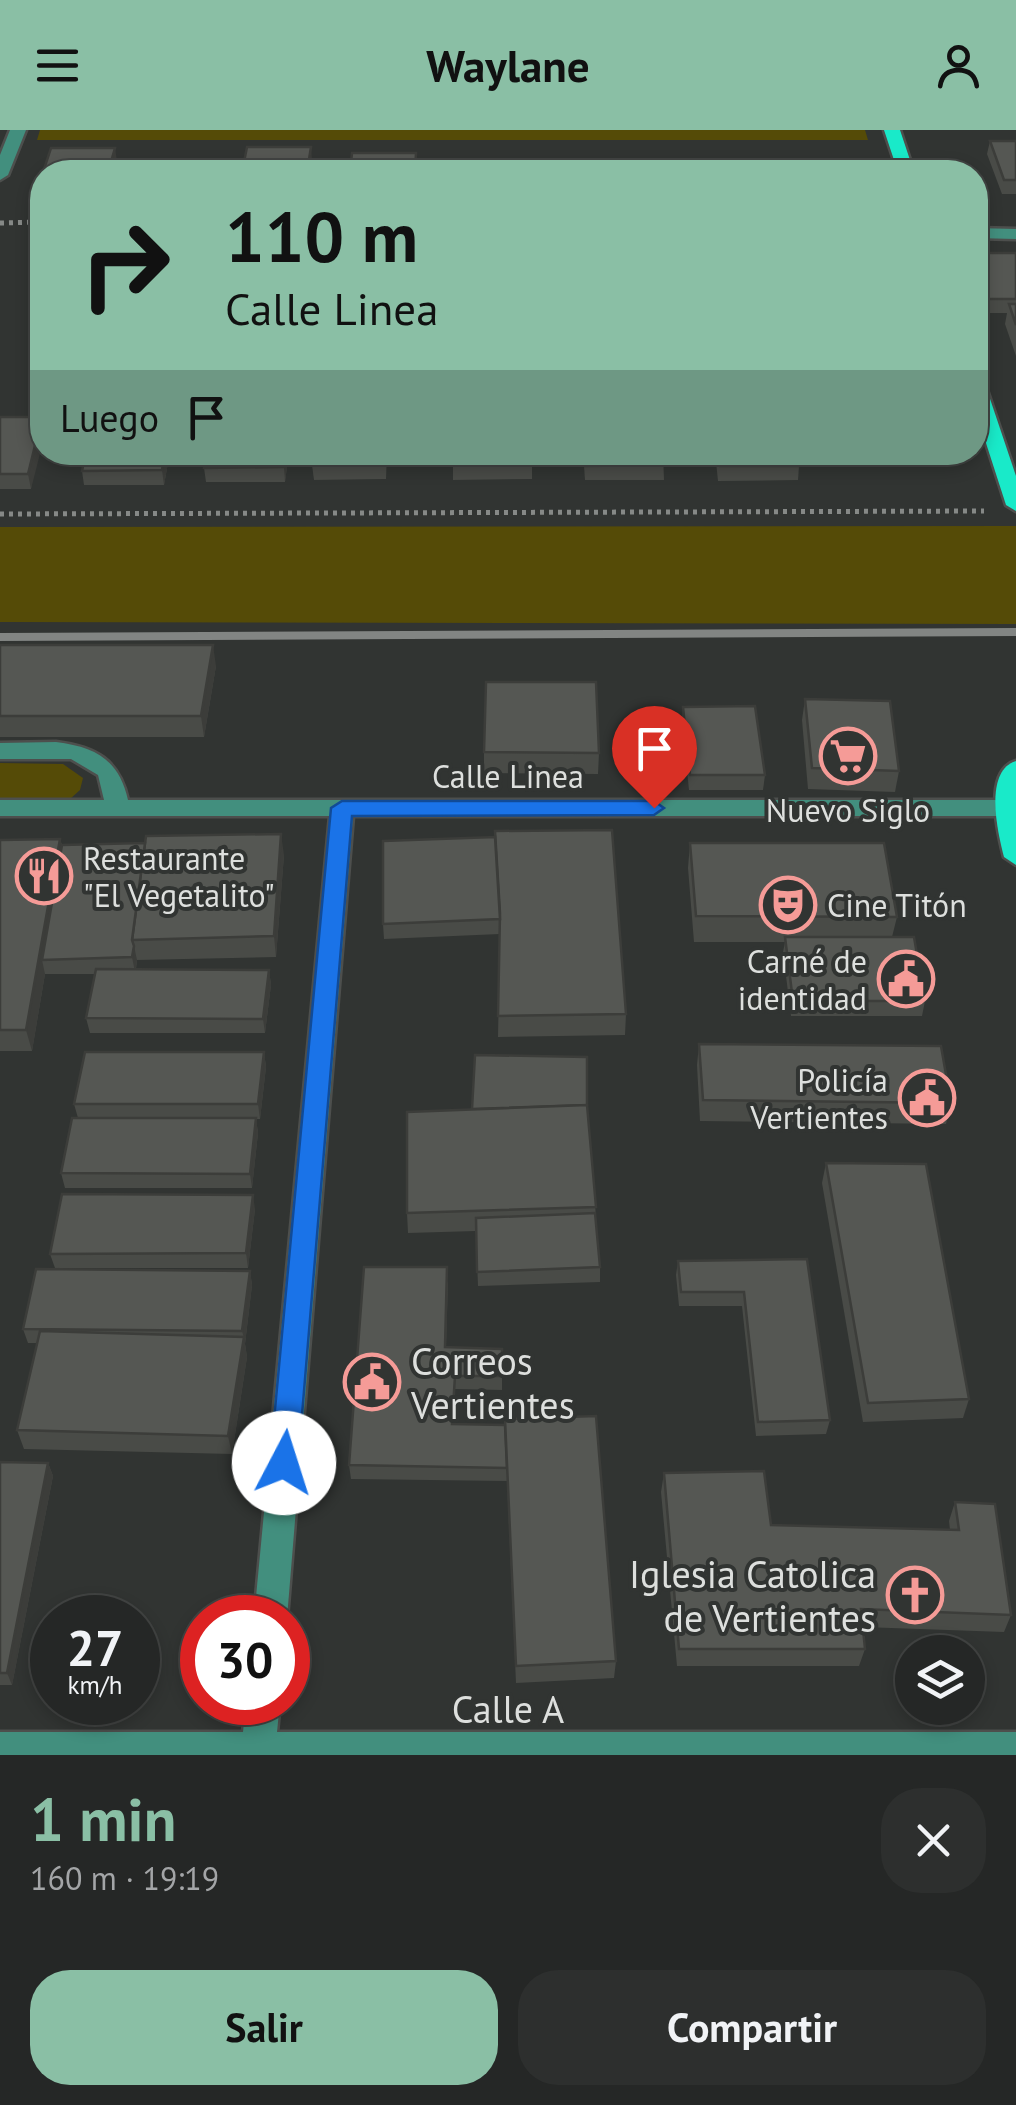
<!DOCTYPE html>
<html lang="es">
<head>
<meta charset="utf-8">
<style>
	:root { --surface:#252726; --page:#2d2f2e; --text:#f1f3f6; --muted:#a3a5a7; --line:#424443; --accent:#8abfa5 }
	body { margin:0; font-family:"PT Sans",sans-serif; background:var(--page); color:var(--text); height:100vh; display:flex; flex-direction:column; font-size:38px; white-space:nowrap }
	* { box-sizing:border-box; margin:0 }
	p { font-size:32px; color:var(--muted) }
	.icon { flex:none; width:55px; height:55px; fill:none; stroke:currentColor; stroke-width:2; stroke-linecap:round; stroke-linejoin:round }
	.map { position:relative; height:1625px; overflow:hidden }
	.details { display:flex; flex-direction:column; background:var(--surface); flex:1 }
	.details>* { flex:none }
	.hud { position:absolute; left:30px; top:30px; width:958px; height:305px; border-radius:40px; box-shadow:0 5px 15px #0003,0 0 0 2px var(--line); background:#8abfa5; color:#111; overflow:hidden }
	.buttons { position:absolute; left:895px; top:1505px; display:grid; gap:20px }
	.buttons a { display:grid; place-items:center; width:90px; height:90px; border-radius:50%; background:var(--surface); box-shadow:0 5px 15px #0003,0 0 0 2px var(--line); font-size:50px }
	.speed { position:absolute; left:30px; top:1465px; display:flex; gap:20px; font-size:50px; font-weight:700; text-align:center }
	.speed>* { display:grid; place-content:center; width:130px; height:130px; border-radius:50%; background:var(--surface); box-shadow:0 5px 15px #0003,0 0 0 2px var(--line); line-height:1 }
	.speed small { font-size:25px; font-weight:400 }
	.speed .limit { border:15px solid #d22; background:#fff; color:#111 }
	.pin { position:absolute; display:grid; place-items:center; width:85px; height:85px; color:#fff; margin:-102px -42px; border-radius:50% 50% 50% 0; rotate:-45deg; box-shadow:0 0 10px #0007 }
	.pin .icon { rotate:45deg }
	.me { position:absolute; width:110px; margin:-55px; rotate:5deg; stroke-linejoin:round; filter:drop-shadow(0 0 8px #0008) }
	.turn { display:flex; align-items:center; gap:35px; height:210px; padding:0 30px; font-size:45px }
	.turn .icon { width:130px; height:130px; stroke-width:2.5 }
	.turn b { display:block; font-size:70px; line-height:85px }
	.then { display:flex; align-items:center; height:95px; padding:0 30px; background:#0003; gap:20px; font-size:38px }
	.round { display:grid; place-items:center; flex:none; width:105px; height:105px; border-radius:40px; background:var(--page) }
	.headline { display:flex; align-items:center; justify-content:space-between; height:170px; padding:0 30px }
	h1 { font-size:60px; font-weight:600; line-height:75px; color:var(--accent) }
	.primary-button { display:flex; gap:20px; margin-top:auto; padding:20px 30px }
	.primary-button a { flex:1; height:115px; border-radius:40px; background:var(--accent); color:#111; font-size:40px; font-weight:600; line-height:115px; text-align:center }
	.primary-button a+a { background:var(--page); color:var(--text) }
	header { display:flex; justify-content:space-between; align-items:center; height:130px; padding:0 30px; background:var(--accent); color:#111; font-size:45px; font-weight:600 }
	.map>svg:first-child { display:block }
</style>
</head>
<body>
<header><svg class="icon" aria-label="menu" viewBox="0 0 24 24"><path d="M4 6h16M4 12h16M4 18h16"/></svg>Waylane<svg class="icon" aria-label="person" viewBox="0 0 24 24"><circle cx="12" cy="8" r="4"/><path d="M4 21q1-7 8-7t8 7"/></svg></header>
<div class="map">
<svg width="1016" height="1625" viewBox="0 0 1016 1625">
	<rect width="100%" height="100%" fill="#313432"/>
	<!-- green -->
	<g fill="#554b07">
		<path d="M40 0H865L868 10H37Z"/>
		<path d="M1016 396V494L0 492V397Z"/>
		<path d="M0 633 63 634 83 648 80 660 70 669 0 670Z"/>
	</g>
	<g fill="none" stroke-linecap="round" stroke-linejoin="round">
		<!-- minor casing -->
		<g stroke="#4d4f4d" stroke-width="5">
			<g id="minor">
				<path d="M10 0H26L8 45 0 50V25Z"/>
				<path d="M975 98 1016 99V109L975 108Z"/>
				<path d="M56 612C96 617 119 630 128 670H1016V686H353L287 1488H254L330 686H0V670H104L98 645 71 629H0V613Z"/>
				<path d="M246 1572H280L277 1602H1016V1625H0V1602H243Z"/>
			</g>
		</g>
		<!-- major casing -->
		<g stroke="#4d4f4d" stroke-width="5">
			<g id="major">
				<path d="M884 0H900L914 42H898Z"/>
				<path d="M975 245 984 251 1016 346V381L1006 375 975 279Z"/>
				<path d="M1016 631V735L1004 727C998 704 983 641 1016 631Z"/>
			</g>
		</g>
		<!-- path -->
		<g stroke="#868987" stroke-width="5" stroke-dasharray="4 5" stroke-linecap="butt">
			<path d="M0 93 42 92"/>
			<path d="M0 384 984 381"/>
		</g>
		<!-- minor -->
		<use href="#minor" fill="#428f7e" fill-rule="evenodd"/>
		<!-- major -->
		<use href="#major" fill="#19eac9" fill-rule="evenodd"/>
		<!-- rail -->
		<path stroke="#828583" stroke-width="8" d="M0 507 1016 502"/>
	</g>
	<!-- wall -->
	<g fill="#494b47">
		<path d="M990 11H1016V64H1002L987 24Z"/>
		<path d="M42 45V71H41L38 58Z"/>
		<path d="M975 123H1016V226L1005 194 1007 183H985L975 153Z"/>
		<path d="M0 287H42L31 359H0Z"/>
		<path d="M170 322 164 355H84L82 341Z"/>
		<path d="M289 322 285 352H206L204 338Z"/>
		<path d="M314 322H387L386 349 314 350 312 335Z"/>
		<path d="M453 322H532V349L453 350Z"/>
		<path d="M583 322H663L664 350H585Z"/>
		<path d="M715 322H797L799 336 798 350 718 351Z"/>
		<path d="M0 515 216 536 204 607H0Z"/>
		<path d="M805 569 899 641 895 662 808 659 802 590Z"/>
		<path d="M683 577 765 645 763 660H689L682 592Z"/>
		<path d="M484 622 599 623 598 644 484 643Z"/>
		<path d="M495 707 626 884 625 905 498 907 500 804 384 809 383 794Z"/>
		<path d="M60 709 62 715 284 725 276 827 137 830 136 839 269 840 271 855 265 903H90L86 888 95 844H45L32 921H0V710Z"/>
		<path d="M690 713 897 787 892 807 925 871 922 886H791L783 822 785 812H694L688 738Z"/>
		<path d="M699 914 951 973 946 994 700 991 697 935Z"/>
		<path d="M264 922 266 937 260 989H256L258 1003 252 1058H65L61 1043 78 988 74 974Z"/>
		<path d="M587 975 600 1137V1152L478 1156 476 1101 408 1103 407 1083Z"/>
		<path d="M826 1033 969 1269 963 1288 863 1292 822 1053Z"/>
		<path d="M255 1079 248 1138H55L50 1124Z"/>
		<path d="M807 1129 830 1290 826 1304 756 1306 742 1176H679L676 1145 678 1131Z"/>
		<path d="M250 1141 252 1155 245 1214 247 1227 232 1324 24 1319 17 1300 37 1213H28L23 1199Z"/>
		<path d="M448 1151 446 1217 502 1219V1260L455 1259 454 1294 505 1295 616 1531 614 1548 516 1553 507 1351 351 1349 349 1335Z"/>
		<path d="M0 1332 48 1333 53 1346 12 1555H0Z"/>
		<path d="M664 1343 771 1395 950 1400 949 1391 955 1372 1011 1485 1004 1502 863 1497 865 1519 859 1536H677L661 1362Z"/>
	</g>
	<!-- shaded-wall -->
	<g fill="#3c3d3a">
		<path d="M311 17 312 30 310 42H307Z"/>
		<path d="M115 18 117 31 114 42H108Z"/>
		<path d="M42 291V316L31 359 28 344Z"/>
		<path d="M165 322H170L164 355 162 340Z"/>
		<path d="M286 322H289L285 352 284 337Z"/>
		<path d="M213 515 216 536 204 607 201 586Z"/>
		<path d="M281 704 284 725 276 827 274 806Z"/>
		<path d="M60 709 65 730 42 830 45 844 32 921 26 900Z"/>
		<path d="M134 816 137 830 135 842 132 827Z"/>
		<path d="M269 840 271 855 265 903 263 889Z"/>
		<path d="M264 922 266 937 260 989 258 974Z"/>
		<path d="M256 988 258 1003 252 1058 250 1044Z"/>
		<path d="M253 1065 255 1079 248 1138 246 1123Z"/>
		<path d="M250 1141 252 1155 245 1214 247 1227 232 1324 228 1306 244 1208 242 1201Z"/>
		<path d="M48 1333 53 1346 12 1555 7 1543Z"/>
	</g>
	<!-- building -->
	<g fill="#555753" stroke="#3c3d3a" stroke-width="2.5">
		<path d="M990 11H1016V50H1004Z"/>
		<path d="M247 17H311L307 42H242Z"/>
		<path d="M51 18H115L108 42H43Z"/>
		<path d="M352 23H416L415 42H350Z"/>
		<path d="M975 123H1016V169H988L975 132Z"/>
		<path d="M1009 174H1016V195Z"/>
		<path d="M0 287H42L28 344H0Z"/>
		<path d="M86 322H165L162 340 82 341Z"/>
		<path d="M207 322H286L284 337 204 338Z"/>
		<path d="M314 322H386L385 335H312Z"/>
		<rect x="453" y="322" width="79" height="13"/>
		<path d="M585 322H663L665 335 585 336Z"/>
		<path d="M718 322H797L799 336H720Z"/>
		<path d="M0 515H213L201 586H0Z"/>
		<path d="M486 552H596L599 623 484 622Z"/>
		<path d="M805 569 890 571 899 641 812 638Z"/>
		<path d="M755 576 765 645H690L683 577Z"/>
		<path d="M612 700 626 884 498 886 500 783 495 701Z"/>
		<path d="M281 704 274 806 132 810 146 706Z"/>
		<path d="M495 707 500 789 383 794V711Z"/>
		<path d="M60 709 26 900H0V710Z"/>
		<path d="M145 713 132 810 134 816 132 827 42 830 62 715Z"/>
		<path d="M690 713H884L897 787 696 786Z"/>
		<path d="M785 807H914L925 871H793Z"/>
		<path d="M96 839 269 840 263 889 86 888Z"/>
		<path d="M699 914 941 916 951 973 703 970Z"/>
		<path d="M85 922H264L258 974H74Z"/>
		<path d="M475 925 587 927V975L472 979Z"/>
		<path d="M587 975 596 1077 407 1083V982Z"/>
		<path d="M72 988H256L250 1044 61 1043Z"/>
		<path d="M826 1033 926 1034 969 1269 868 1273Z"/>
		<path d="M62 1064 253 1065 246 1123 50 1124Z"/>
		<path d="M595 1083 600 1137 477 1142 476 1088Z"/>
		<path d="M807 1129 830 1290 758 1292 744 1162H681L678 1131Z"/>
		<path d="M364 1137H447L445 1217 502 1219V1246H455L452 1294 505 1295 507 1338 349 1335Z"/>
		<path d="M36 1139 250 1141 242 1201 23 1199Z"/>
		<path d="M40 1201 244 1207 228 1306 17 1300Z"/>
		<path d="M596 1286 616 1531 516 1536 505 1289Z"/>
		<path d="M0 1332 48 1333 7 1543H0Z"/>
		<path d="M764 1341 771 1395 959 1400 955 1372 995 1374 1011 1485 861 1479 865 1519H679L664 1343Z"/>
	</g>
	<!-- route -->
	<path fill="#1a73e8" stroke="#114b97" stroke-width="2.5" d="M342 671H654L664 678 654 685 352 686 298 1333 294 1342 284 1346 274 1342 270 1333 331 678Z"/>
	<!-- icons -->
	<defs>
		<g id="supermarket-ring" transform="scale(2.875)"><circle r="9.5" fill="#313432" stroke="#f59b97" stroke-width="1.5"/><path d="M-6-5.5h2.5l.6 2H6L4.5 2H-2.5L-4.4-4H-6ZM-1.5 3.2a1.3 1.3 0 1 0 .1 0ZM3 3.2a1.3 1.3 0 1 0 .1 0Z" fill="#f59b97"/></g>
		<g id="restaurant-ring" transform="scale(2.875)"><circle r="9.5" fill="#313432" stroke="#f59b97" stroke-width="1.5"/><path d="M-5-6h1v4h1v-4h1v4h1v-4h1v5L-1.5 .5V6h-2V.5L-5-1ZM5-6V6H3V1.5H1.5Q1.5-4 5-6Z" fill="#f59b97"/></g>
		<g id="theatre-ring" transform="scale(2.875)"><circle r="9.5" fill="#313432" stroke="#f59b97" stroke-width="1.5"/><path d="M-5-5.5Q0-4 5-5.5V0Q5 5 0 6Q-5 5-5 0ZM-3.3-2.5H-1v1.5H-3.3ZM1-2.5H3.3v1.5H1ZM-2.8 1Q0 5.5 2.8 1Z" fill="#f59b97"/></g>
		<g id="civic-ring" transform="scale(2.875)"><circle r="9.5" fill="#313432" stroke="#f59b97" stroke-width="1.5"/><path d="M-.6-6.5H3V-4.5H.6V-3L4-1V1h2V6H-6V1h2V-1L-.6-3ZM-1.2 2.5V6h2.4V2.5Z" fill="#f59b97"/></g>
		<g id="church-ring" transform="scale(2.875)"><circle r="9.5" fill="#313432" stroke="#f59b97" stroke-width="1.5"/><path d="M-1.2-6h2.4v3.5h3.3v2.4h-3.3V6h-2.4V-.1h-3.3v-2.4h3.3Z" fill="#f59b97"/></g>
	</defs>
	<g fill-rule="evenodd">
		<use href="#supermarket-ring" x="848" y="626"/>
		<use href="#restaurant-ring" x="44" y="746"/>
		<use href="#theatre-ring" x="788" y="775"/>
		<use href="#civic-ring" x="906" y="849"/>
		<use href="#civic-ring" x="927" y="968"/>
		<use href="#civic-ring" x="372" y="1252"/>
		<use href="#church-ring" x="915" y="1465"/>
	</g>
	<g text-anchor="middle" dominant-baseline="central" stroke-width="8" stroke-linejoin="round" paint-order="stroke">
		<!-- street labels -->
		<g font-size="32" fill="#dddfdd" stroke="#313432">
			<text x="508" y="646">Calle Linea</text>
		</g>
		<!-- poi labels -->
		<g font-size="32" fill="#dddfdd" stroke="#313432" text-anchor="start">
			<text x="848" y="680" text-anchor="middle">Nuevo Siglo</text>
			<text x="83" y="728">Restaurante<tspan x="83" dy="37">"El Vegetalito"</tspan></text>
			<text x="827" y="775">Cine Titón</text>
			<text x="867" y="831" text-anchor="end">Carné de<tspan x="867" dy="37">identidad</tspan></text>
			<text x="888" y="950" text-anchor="end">Policía<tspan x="888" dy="37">Vertientes</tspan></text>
		</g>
		<!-- near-poi labels -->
		<g font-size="38" fill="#dddfdd" stroke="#313432" text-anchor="start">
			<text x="411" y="1230">Correos<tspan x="411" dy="44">Vertientes</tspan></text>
			<text x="876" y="1443" text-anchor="end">Iglesia Catolica<tspan x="876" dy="44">de Vertientes</tspan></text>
		</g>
		<!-- near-street labels -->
		<g font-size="38" fill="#dddfdd" stroke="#313432">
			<text x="508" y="1578">Calle A</text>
		</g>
	</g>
</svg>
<div class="buttons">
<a><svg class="icon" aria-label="layers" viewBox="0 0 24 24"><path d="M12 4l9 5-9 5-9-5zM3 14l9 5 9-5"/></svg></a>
</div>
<div class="speed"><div>27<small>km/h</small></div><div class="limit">30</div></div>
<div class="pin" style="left:654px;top:678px;background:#d93025"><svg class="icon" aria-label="arrive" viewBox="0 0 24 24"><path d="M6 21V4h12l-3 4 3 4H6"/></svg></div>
<svg class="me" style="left:284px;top:1333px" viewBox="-20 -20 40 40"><circle r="19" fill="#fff"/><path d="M0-13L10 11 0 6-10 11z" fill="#1a73e8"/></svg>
<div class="hud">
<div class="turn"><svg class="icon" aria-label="right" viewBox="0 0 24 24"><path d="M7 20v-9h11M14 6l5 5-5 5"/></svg><div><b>110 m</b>Calle Linea</div></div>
<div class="then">Luego<svg class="icon" aria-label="arrive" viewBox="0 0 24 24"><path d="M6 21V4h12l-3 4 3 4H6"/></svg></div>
</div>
</div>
<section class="details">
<div class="headline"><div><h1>1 min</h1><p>160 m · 19:19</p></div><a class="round"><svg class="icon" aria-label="close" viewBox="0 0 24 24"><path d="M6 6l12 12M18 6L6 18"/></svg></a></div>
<div class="primary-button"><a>Salir</a><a>Compartir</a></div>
</section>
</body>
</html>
